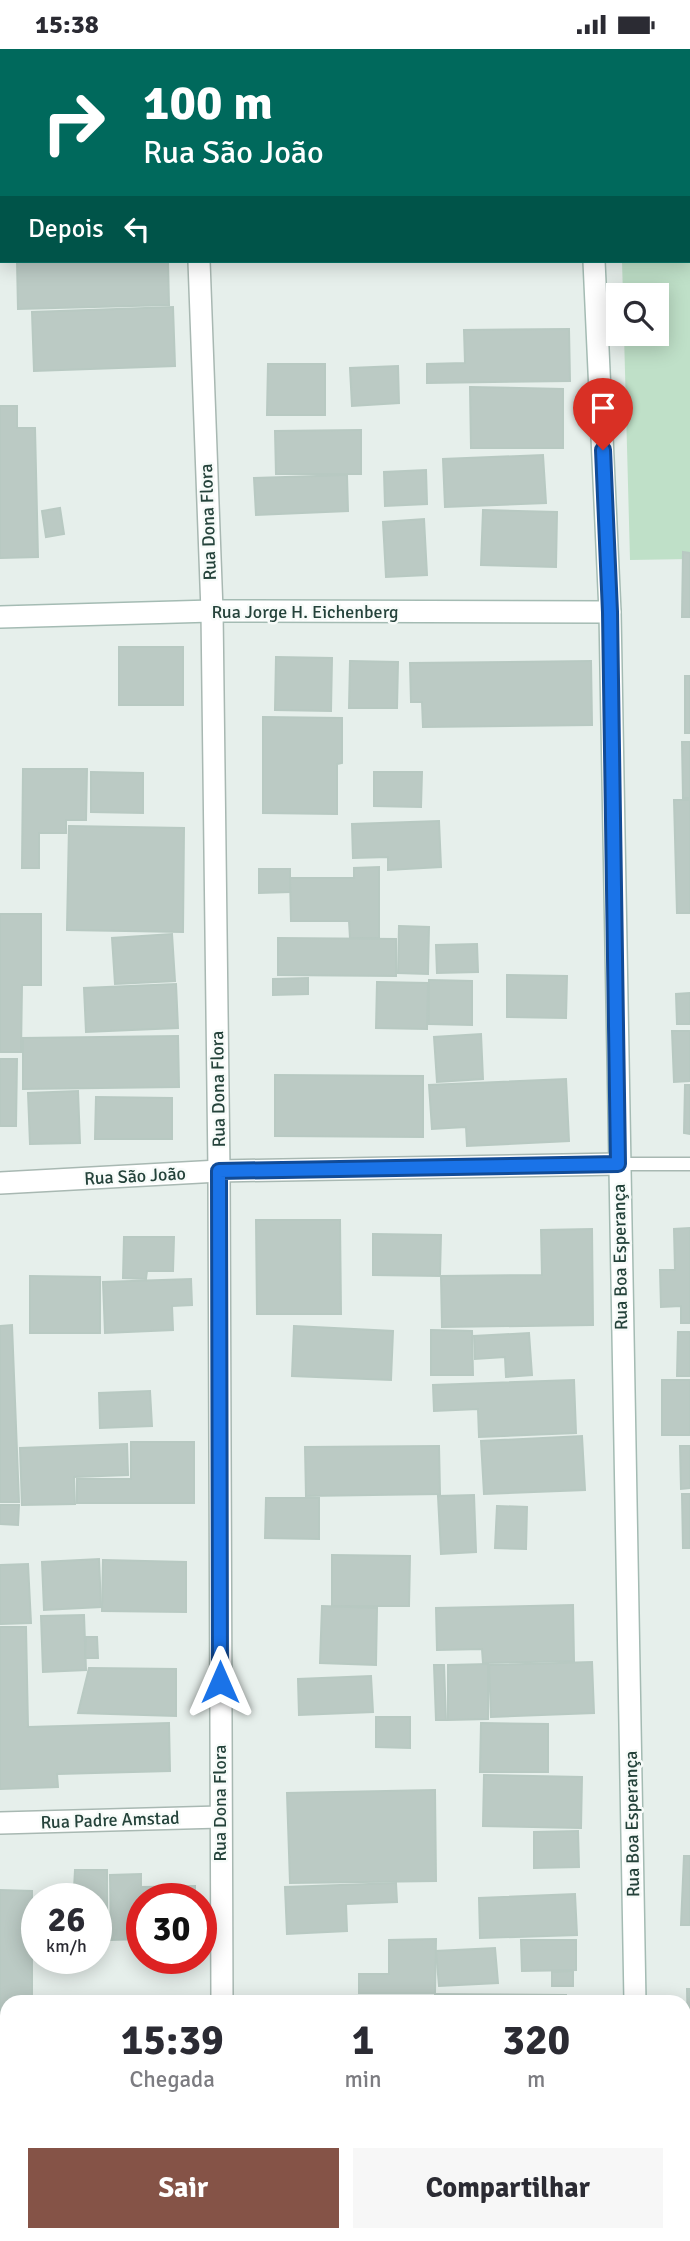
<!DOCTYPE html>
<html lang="pt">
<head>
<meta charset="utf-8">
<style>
	:root { --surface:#fff; --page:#f7f7f7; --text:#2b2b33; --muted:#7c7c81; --accent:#855347 }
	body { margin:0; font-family:Signika,sans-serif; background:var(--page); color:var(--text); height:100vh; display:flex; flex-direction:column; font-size:26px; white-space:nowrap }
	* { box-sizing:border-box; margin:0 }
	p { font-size:23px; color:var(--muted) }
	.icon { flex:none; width:38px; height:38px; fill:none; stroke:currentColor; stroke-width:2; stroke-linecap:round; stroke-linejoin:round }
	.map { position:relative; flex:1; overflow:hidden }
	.drawer { position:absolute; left:0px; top:1946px; width:691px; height:247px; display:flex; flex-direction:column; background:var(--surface); border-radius:21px 21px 0 0; box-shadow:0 4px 18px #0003 }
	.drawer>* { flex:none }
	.banner { position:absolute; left:0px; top:0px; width:691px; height:214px; box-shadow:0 4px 18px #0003; background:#00695c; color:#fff; overflow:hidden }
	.controls { position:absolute; left:606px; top:234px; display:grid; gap:14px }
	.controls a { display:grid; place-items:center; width:63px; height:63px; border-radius:0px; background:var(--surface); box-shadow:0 4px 18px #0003; font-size:35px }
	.speed { position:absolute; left:21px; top:1834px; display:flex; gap:14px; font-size:35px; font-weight:700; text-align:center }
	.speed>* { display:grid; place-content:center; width:91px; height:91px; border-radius:50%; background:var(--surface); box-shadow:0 4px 18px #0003; line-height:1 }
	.speed small { font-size:18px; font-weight:400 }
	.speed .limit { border:10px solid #d22; background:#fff; color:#111 }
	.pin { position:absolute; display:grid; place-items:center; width:60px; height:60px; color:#fff; margin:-72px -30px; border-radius:50% 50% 50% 0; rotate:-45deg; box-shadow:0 0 7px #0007 }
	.pin .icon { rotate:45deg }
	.me { position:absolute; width:77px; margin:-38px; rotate:0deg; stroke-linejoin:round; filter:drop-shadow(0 0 5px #0008) }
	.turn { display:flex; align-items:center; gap:24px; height:147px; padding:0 28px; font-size:32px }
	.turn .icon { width:91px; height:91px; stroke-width:2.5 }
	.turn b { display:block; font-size:49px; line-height:60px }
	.then { display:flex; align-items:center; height:66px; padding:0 28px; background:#0003; gap:14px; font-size:26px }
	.eta { display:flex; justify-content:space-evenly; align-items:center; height:119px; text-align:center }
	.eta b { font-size:42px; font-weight:700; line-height:49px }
	.cta { display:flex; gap:14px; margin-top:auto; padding:14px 28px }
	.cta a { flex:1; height:80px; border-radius:0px; background:var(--accent); color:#fff; font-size:28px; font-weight:700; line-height:80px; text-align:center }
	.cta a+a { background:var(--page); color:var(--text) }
	.status { display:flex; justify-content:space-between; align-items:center; height:49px; padding:0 35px; background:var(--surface); direction:ltr }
	.status svg { height:19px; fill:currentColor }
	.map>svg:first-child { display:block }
</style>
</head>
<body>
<div class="status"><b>15:38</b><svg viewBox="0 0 49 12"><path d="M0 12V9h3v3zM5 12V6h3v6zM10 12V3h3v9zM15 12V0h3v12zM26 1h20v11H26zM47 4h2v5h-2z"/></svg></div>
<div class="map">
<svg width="690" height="2192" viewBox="0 0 690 2192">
	<rect width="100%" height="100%" fill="#e6efeb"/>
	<!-- green -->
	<path fill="#bfe0c8" d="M616 0H690V510L630 511 624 285H656V247H623L622 212H690V2Z"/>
	<!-- building -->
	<g fill="#bbcac4" stroke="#b8c9c2" stroke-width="2">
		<rect x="87" y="0" width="73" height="2"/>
		<path d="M17 212H168L169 256 18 260Z"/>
		<path d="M173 258 175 317 34 322 32 263Z"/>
		<path d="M569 280 570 332 427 334V315L465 314 464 281Z"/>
		<path d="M268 315H325V366H267Z"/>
		<path d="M398 317 399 354 352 357 350 319Z"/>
		<path d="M470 338 563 340V399H471Z"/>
		<path d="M0 357H17V379H35L38 508 0 509Z"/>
		<path d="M361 381V425H276L275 382Z"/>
		<path d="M543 406 546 454 445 458 443 410Z"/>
		<path d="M426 421 427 455 385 457 384 423Z"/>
		<path d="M347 426 348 462 256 466 254 429Z"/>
		<path d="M60 459 64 485 46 488 42 462Z"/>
		<path d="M483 461 557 463 556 518 481 516Z"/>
		<path d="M424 470 427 526 386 528 383 473Z"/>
		<path d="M683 503 690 504V568H682Z"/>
		<rect x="119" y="598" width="64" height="58"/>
		<path d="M276 608 332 609 331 662 275 661Z"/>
		<path d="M350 612 398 613 397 659H349Z"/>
		<path d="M591 612 592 676 423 678 422 653H411L410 614Z"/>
		<rect x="685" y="627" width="5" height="57"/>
		<path d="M263 668 342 669V714L337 715V765L263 764Z"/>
		<path d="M682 693H690V749H683Z"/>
		<path d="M23 720H87L86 771H66V784H39V819H22Z"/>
		<path d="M91 723 143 724V764L91 763Z"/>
		<path d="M374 723H422L421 758 374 757Z"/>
		<path d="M674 751H690V864H677Z"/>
		<path d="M439 772 441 818 388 821V808L353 809 352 775Z"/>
		<path d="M69 777 184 779 183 883 67 881Z"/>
		<path d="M379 818V889H350L349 872H291L290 829H354V819Z"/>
		<path d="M259 820H290V843L259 844Z"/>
		<path d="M0 865H41V936H22L21 1003H0Z"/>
		<path d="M399 877 429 878 428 925 398 924Z"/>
		<path d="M172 885 175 932 115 935 112 889Z"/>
		<path d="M278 889 396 890V927L278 926Z"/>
		<path d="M477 895 478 923 437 924 436 896Z"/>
		<path d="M507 926 567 927 566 969 507 968Z"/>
		<path d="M308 929V945L273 946V930Z"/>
		<path d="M429 931 472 932V976L429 975Z"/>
		<path d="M377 933 428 934 427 980 376 979Z"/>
		<path d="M176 935 178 979 86 983 84 939Z"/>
		<path d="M690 944V975H677L676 945Z"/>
		<path d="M672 982H690V1032L674 1033Z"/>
		<path d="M481 985 483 1030 437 1033 434 988Z"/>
		<path d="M178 987 179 1038 23 1040V989Z"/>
		<path d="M0 1010H17L16 1077H0Z"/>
		<path d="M275 1026 423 1027V1088L275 1087Z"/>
		<path d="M566 1030 569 1092 467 1097 466 1078 432 1080 429 1036Z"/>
		<path d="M685 1036H690V1085L684 1084Z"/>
		<path d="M78 1042 80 1094 30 1095 28 1044Z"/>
		<path d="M96 1048 172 1049V1090H95Z"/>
		<path d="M256 1171H340L341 1265H257Z"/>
		<path d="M690 1179V1274H681V1257L661 1258 660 1221H675L674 1180Z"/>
		<path d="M592 1180 593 1276 442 1278 441 1227 542 1226 541 1181Z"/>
		<path d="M373 1185 441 1186 440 1227 373 1226Z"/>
		<path d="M124 1188H174L173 1222H147L146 1230 123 1229Z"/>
		<path d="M30 1227 100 1228V1284H30Z"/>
		<path d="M191 1230 192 1256 172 1257 173 1281 105 1284 103 1233Z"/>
		<path d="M12 1276 19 1453H0V1277Z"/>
		<path d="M294 1277 393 1282 391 1331 292 1327Z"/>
		<path d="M431 1281 472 1282 473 1326H431Z"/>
		<path d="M678 1283H690V1327H677Z"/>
		<path d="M529 1284 532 1326 506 1328 505 1308 475 1310 474 1287Z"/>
		<path d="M574 1331 576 1384 479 1388 478 1360 434 1362 433 1336Z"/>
		<rect x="662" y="1331" width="28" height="55"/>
		<path d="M150 1342 152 1377 100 1379 99 1344Z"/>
		<path d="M582 1387 585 1441 484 1445 481 1392Z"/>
		<path d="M131 1393H194V1454H77V1430H131Z"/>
		<path d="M127 1395 128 1426 74 1428 75 1455 22 1456 20 1399Z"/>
		<path d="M439 1397 440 1445 306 1447 305 1398Z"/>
		<path d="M680 1397H690V1439L681 1440Z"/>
		<path d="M682 1445H690V1499H683Z"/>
		<path d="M474 1446 476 1503 441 1505 438 1447Z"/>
		<path d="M266 1449H319V1490L265 1489Z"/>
		<path d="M0 1456H19L18 1476 0 1475Z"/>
		<path d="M497 1457 527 1458 526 1500 495 1499Z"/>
		<path d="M332 1506 410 1507 409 1557H332Z"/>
		<path d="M99 1510 101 1558 44 1561 42 1513Z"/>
		<path d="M103 1511 186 1513V1563L102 1562Z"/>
		<path d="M28 1515 31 1574 0 1575V1516Z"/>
		<path d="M573 1556 574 1612 483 1614 482 1600 437 1601 436 1559Z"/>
		<path d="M322 1557 377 1559 376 1616 320 1614Z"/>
		<path d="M84 1566 86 1621 43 1623 41 1567Z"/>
		<path d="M0 1578H26L28 1678 169 1674 170 1722 57 1725 58 1738 0 1740Z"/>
		<path d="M86 1588H97L98 1609H85Z"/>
		<path d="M592 1613 594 1664 491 1668 489 1616Z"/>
		<path d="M488 1615V1670L448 1671V1616Z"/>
		<path d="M434 1616H444L446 1671H436Z"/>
		<path d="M89 1619 176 1620V1667L78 1664Z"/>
		<path d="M371 1627 373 1663 299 1666 298 1630Z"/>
		<path d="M376 1668H410V1699L376 1698Z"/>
		<path d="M481 1674 548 1675V1723H480Z"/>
		<path d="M484 1726 582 1728 581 1779 483 1777Z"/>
		<path d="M435 1741 436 1832 290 1834 287 1744Z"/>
		<path d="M578 1782 579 1818 534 1819V1783Z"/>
		<path d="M684 1807H690V1876H681Z"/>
		<path d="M75 1821H107V1894H96V1850H59V1840H74Z"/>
		<path d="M141 1825V1838L195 1837V1850H142V1890L111 1891 110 1826Z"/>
		<path d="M396 1834 397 1853 346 1855 347 1882 287 1885 285 1838Z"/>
		<path d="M0 1841 32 1842V1953H7V2023H0Z"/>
		<path d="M575 1845 577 1886 480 1889 479 1849Z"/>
		<path d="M436 1890 435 1944H359V1925H389V1891Z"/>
		<path d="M521 1891H576V1921L522 1922Z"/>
		<path d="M495 1899 498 1934 439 1937 436 1902Z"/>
		<path d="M573 1922V1937H552V1923Z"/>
		<path d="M687 1940H690V1982H688Z"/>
		<path d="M435 1945 566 1946V1953H435Z"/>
		<path d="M201 1947V1953H56V1948Z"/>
		<path d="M0 2035 2 2067H7V2091H0Z"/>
		<path d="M7 2094V2186H36V2192H0V2095Z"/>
		<path d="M690 2116V2154L684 2155V2117Z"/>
		<rect x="122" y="2186" width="62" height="6"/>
		<rect x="290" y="2186" width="104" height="6"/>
		<path d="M413 2186H477V2192H414Z"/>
		<rect x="517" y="2186" width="69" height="6"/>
	</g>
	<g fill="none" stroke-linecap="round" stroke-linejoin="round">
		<!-- lane casing -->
		<g stroke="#a8b8b2" stroke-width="15">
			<path id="lane" d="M618 1115H690"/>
		</g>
		<!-- street casing -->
		<g stroke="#a8b8b2" stroke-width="24">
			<g id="street">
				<path d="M192 0V2"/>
				<path d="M342 0 404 2"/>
				<path d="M199 212 212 562 219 1122 222 1953"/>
				<path d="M0 1134 219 1122 618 1115"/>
				<path d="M0 1774 220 1768"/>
				<path d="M224 2186V2192"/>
			</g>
		</g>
		<!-- secondary casing -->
		<g stroke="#a4bbb3" stroke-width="24">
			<g id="secondary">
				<path d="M585 2V0"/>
				<path d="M594 212 610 563 635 1953"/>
				<path d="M0 568 212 562 610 563"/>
				<path d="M640 2186V2192"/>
			</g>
		</g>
		<!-- lane -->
		<use href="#lane" stroke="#fff" stroke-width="12"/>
		<!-- street -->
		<use href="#street" stroke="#fff" stroke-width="21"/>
		<!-- secondary -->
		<use href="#secondary" stroke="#fff" stroke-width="21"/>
	</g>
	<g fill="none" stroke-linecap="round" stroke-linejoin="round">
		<!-- route casing -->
		<g stroke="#114b97" stroke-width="18">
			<path id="route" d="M220 1633 219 1122 618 1115 610 563 603 401"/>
		</g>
		<!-- route -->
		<use href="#route" stroke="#1a73e8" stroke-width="12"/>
	</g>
	<g text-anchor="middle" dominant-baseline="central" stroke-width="5" stroke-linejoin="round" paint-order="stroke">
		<!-- street labels -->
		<g font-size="18" fill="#24423a" stroke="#f7fbf9">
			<text transform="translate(208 473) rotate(-92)">Rua Dona Flora</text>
			<text x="305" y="563">Rua Jorge H. Eichenberg</text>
			<text transform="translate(218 1040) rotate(-91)">Rua Dona Flora</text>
			<text transform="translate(135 1127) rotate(-3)">Rua São João</text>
			<text transform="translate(620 1208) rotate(-91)">Rua Boa Esperança</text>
			<text transform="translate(220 1754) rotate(-90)">Rua Dona Flora</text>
			<text transform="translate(110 1771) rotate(-2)">Rua Padre Amstad</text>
			<text transform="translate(632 1775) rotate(-91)">Rua Boa Esperança</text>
		</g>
	</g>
</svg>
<div class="controls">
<a><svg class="icon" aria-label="search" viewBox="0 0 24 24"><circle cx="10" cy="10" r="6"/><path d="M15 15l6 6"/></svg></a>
</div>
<div class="speed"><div>26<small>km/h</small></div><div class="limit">30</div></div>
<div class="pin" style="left:603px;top:401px;background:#d93025"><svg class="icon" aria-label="arrive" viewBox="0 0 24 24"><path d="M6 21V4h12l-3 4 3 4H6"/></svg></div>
<svg class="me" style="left:220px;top:1633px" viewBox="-20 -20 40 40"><path d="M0-17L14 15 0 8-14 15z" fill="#1a73e8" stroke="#fff" stroke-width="4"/></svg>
<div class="banner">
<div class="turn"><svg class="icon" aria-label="right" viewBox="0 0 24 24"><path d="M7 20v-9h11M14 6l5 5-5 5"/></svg><div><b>100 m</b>Rua São João</div></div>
<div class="then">Depois<svg class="icon" aria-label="left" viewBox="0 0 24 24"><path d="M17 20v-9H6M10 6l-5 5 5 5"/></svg></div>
</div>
<section class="drawer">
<div class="eta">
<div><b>15:39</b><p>Chegada</p></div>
<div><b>1</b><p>min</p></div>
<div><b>320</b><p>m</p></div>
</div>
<div class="cta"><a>Sair</a><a>Compartilhar</a></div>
</section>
</div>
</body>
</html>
